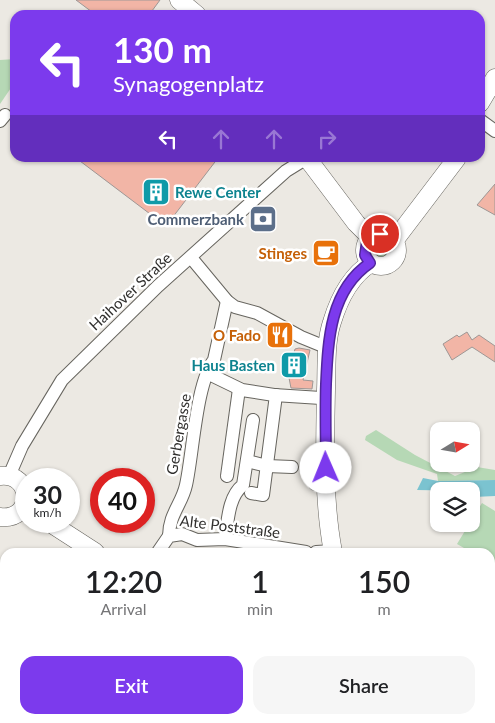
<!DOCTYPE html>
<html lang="en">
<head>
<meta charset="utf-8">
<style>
	:root { --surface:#fff; --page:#f6f6f6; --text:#202124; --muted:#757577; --accent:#7c3aed }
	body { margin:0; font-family:Lato,sans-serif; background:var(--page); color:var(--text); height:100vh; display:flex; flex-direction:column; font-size:19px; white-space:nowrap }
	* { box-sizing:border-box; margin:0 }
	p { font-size:16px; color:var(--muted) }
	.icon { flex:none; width:28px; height:28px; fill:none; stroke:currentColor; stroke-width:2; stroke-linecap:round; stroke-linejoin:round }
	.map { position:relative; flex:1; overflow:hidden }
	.details { position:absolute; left:0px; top:548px; width:495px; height:176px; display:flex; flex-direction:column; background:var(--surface); border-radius:15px 15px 0 0; box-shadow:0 1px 4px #0004 }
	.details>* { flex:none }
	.top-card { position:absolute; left:10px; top:10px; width:475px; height:152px; border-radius:15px; box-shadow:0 1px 4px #0004; background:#7c3aed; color:#fff; overflow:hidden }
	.needle { width:32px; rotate:79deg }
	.buttons { position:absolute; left:430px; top:422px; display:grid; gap:10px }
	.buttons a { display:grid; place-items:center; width:50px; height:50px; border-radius:10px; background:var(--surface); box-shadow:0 1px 4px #0004; font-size:25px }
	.speed { position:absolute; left:15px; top:468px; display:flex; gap:10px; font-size:25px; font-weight:700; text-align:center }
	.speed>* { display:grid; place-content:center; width:65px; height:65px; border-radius:50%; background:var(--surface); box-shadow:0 1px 4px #0004; line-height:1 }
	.speed small { font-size:12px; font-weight:400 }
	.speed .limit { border:8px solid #d22; background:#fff; color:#111 }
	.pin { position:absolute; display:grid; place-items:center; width:42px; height:42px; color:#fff; margin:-21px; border:2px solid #fff; border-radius:50%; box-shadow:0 1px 5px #0007 }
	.me { position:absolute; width:55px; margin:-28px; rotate:359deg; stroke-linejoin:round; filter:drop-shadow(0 0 4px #0008) }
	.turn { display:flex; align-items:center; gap:18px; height:105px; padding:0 20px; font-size:22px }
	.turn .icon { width:65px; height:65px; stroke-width:2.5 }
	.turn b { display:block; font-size:35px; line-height:42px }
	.lanes { display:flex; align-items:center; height:48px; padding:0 20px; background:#0003; justify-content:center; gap:25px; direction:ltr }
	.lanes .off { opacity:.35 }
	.eta { display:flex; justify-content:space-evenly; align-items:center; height:85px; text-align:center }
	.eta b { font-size:30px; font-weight:600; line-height:35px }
	.button { display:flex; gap:10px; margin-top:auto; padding:10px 20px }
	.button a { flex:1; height:58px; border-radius:15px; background:var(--accent); color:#fff; font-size:20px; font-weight:600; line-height:58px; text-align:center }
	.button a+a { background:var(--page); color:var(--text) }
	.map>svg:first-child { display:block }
</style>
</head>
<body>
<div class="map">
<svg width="495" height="723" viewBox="0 0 495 723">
	<rect width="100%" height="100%" fill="#ece9e3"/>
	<!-- green -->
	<g fill="#b6d8b5">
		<path d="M15 59V82L0 104V60Z"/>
		<circle cx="380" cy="250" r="10"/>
		<path d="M376 430 415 455 455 476 477 467 495 470V480L438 481 437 474 397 460 365 440 366 436Z"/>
		<path d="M482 503 495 511V567L490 564V552H471L457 544Z"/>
	</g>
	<!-- water -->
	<path fill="#7bc3d0" d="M423 478 438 481 495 480V496L474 497 471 491 417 490Z"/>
	<!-- building -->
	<g fill="#f2b5a6" stroke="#9e9795">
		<path d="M76 0H160L149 15H96Z"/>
		<path d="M76 158H218L166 226Z"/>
		<path d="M495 184V215L477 205Z"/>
		<path d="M467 332 472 340 479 335 495 346V362L472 347 452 360 443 344 457 335 459 337Z"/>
		<path d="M299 348 310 350 303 380 313 381 312 389 291 388 285 358 292 360 295 349Z"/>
	</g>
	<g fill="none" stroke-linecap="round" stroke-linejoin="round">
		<!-- street casing -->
		<g stroke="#67655f" stroke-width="14">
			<g id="street">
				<path d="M480 120 495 131"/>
				<path d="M0 121 5 115"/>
				<path d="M193 260 227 301 235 307 257 313 301 337 323 346"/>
				<path d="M207 373 242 390 274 395 321 398"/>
				<path d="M247 461 267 466 292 467"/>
				<path d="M310 469 316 472 315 484 320 485"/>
				<path d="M9 476 22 446 62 380 158 286 286 171 307 158"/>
				<path d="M227 476 239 389"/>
				<path d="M251 493 263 495 276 395"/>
				<path d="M169 536C169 514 182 504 186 485 193 454 196 383 214 360L227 301"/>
				<path d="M225 539C228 521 228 497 243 485L253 420"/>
				<path d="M158 552 169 536 182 534 197 540 225 539 306 552"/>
				<path d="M316 552 333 551"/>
			</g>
		</g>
		<!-- secondary casing -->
		<g stroke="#67655f" stroke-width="19">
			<g id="secondary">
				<path d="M179 0 197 15"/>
				<path d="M480 103 495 78"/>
				<path d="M307 158 356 223 370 237"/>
				<circle cx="381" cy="250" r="16"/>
				<path d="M394 241 457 158"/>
				<path d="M0 476C33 472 35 521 0 517"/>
				<path d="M47 521 95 552"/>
				<path d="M333 552C323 499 325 444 326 390 327 367 325 343 332 322 339 299 350 276 371 263"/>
				<path d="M490 705 495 709"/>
				<path d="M357 719V723"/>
			</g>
		</g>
		<!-- street -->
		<use href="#street" stroke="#fff" stroke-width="12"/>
		<!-- secondary -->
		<use href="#secondary" stroke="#fff" stroke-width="18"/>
		<!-- rail -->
		<g stroke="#52504d" stroke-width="3" stroke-dasharray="6 6" stroke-linecap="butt">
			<path d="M0 675 5 678"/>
			<path d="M0 684 5 687"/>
			<path d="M58 719 65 723"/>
			<path d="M73 719 80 723"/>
		</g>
	</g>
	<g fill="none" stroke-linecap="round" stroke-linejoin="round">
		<!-- route casing -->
		<g stroke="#51269a" stroke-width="12">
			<path id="route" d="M326 468C326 440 325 412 326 384 328 340 330 290 370 263L365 255 367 241 375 235 380 234"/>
		</g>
		<!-- route -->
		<use href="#route" stroke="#7c3aed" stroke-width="9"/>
	</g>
	<!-- icons -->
	<defs>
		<g id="building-square" transform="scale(1.4375)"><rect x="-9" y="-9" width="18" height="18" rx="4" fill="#0f9aa8" stroke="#fff"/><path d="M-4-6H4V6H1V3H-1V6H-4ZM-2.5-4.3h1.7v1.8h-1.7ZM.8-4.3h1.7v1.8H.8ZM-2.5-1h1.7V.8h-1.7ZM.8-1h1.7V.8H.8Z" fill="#fff"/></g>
		<g id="bank-square" transform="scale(1.4375)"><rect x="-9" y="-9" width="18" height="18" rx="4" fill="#5c6f8a" stroke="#fff"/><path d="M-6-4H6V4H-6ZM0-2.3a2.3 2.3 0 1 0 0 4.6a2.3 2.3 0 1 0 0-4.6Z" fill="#fff"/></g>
		<g id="cafe-square" transform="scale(1.4375)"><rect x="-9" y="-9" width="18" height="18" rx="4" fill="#e8710a" stroke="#fff"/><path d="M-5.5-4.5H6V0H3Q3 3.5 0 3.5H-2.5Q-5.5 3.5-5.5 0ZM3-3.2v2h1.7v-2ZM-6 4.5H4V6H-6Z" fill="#fff"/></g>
		<g id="restaurant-square" transform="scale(1.4375)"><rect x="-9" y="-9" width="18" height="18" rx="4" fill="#e8710a" stroke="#fff"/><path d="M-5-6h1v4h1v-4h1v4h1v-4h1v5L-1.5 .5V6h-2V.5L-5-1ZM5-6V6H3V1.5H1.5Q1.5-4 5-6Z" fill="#fff"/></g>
	</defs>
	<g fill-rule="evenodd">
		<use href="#building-square" x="156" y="192"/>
		<use href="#bank-square" x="263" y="219"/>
		<use href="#cafe-square" x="326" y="253"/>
		<use href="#restaurant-square" x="280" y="335"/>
		<use href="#building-square" x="294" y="365"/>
	</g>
	<g text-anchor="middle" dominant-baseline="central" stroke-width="5" stroke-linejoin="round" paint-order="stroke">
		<!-- culture labels -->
		<g font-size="15" font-weight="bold" fill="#0d838f" stroke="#fff" text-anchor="start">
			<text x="175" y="192">Rewe Center</text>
			<text x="275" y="365" text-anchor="end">Haus Basten</text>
		</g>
		<!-- service labels -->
		<g font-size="15" font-weight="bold" fill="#4e5e75" stroke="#fff" text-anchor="end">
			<text x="244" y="219">Commerzbank</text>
		</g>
		<!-- food labels -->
		<g font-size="15" font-weight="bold" fill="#c56008" stroke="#fff" text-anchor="end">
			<text x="307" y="253">Stinges</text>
			<text x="261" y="335">O Fado</text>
		</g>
		<!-- street labels -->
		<g font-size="15" fill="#302f2d" stroke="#fff">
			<text transform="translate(130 291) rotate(-43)">Haihover Straße</text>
			<text transform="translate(178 434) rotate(-80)">Gerbergasse</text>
			<text transform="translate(230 526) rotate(7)">Alte Poststraße</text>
		</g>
	</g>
</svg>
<div class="buttons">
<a><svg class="needle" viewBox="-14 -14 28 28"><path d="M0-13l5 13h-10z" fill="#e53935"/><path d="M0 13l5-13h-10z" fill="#757577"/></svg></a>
<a><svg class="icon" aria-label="layers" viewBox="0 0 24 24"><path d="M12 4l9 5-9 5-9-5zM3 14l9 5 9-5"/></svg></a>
</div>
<div class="speed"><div>30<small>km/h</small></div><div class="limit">40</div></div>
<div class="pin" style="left:380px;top:234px;background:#d93025"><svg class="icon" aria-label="arrive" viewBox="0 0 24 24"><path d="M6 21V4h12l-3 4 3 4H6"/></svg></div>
<svg class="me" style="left:326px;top:468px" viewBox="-20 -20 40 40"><circle r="19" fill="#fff"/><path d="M0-13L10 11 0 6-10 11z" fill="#7c3aed"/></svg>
<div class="top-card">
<div class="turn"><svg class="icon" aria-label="left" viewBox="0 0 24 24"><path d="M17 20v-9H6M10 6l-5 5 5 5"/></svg><div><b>130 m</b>Synagogenplatz</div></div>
<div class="lanes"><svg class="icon" aria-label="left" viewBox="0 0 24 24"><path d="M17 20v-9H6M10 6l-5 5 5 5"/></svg><svg class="icon off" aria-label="ahead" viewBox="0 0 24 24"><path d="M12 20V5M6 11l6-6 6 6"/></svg><svg class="icon off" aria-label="ahead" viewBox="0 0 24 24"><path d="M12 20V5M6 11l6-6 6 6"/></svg><svg class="icon off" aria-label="right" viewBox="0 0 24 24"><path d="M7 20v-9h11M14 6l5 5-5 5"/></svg></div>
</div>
<section class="details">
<div class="eta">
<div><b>12:20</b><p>Arrival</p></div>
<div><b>1</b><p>min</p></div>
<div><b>150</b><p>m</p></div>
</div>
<div class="button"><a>Exit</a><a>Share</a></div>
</section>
</div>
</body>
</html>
